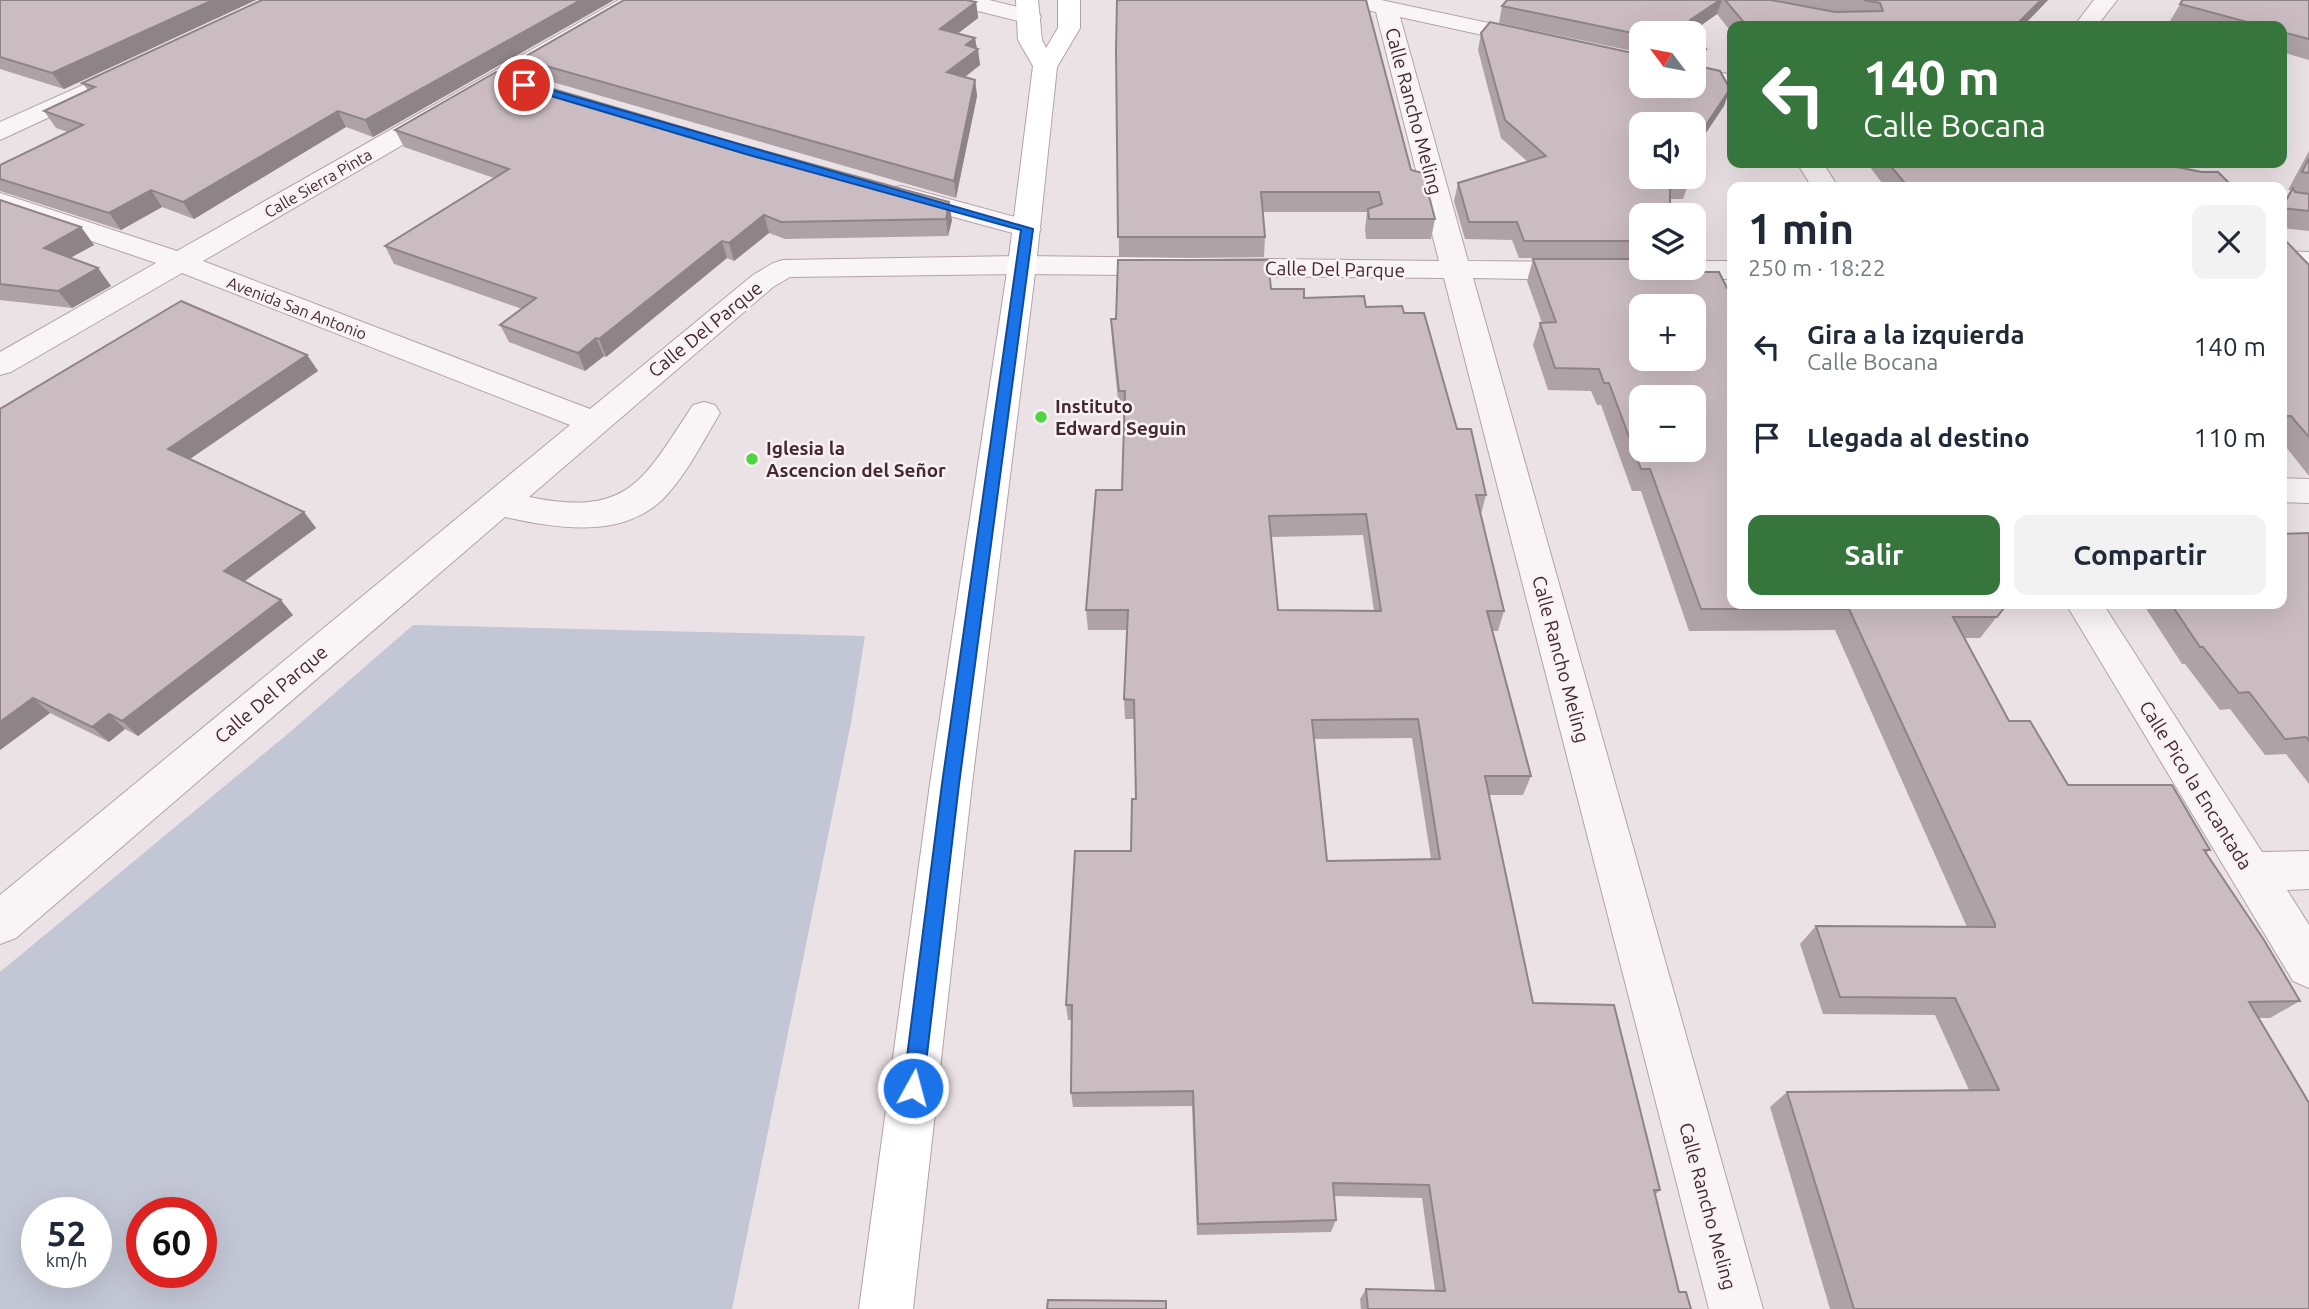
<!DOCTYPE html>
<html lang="es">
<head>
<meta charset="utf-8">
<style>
	:root { --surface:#fff; --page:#f2f2f3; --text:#1f2937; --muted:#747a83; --accent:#36763c }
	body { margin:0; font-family:Ubuntu,sans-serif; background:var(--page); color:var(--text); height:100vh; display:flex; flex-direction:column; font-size:26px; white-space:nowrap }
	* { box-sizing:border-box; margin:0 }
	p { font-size:23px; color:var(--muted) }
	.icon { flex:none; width:38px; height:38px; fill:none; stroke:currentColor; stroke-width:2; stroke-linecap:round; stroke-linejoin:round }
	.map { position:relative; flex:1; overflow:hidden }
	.panel { position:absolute; left:1727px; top:182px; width:560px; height:427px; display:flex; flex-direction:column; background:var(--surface); border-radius:14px; box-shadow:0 7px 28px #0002 }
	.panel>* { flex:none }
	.banner { position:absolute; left:1727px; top:21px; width:560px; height:147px; border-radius:14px; box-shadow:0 7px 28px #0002; background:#36763c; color:#fff; overflow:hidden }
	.needle { width:46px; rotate:302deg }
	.buttons { position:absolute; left:1629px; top:21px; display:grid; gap:14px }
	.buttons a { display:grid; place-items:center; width:77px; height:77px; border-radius:14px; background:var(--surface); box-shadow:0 7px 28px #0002; font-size:35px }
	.speed { position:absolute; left:21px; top:1197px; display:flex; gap:14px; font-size:35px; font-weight:700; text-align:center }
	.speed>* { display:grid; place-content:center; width:91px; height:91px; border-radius:50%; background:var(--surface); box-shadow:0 7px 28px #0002; line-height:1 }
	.speed small { font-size:18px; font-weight:400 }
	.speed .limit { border:10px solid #d22; background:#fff; color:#111 }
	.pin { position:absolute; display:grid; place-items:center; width:60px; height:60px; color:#fff; margin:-30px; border:4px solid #fff; border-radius:50%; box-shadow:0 2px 7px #0007 }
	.me { position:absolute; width:77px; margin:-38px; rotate:7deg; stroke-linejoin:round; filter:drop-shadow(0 0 5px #0008) }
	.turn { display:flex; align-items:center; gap:24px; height:147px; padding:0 21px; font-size:32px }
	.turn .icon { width:91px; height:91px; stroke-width:2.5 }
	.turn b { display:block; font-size:49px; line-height:60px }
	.round { display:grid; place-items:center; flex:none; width:74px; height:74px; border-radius:14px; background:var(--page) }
	.headline { display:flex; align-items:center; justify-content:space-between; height:119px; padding:0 21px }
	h1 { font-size:42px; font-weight:600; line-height:52px }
	.action { display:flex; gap:14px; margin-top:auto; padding:14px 21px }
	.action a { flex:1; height:80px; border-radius:14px; background:var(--accent); color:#fff; font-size:28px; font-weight:600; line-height:80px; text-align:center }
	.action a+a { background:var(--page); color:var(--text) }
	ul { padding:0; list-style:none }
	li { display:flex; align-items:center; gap:21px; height:91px; padding:0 21px }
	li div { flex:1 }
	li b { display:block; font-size:26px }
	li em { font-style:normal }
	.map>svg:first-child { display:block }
</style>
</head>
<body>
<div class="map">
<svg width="2309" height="1309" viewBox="0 0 2309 1309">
	<rect width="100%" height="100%" fill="#ebe2e5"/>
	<!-- green -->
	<path fill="#c3c6d5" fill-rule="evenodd" d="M413 625 865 636 851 723 732 1309H0V972L290 732ZM37 1213H96V1272H37ZM142 1213H201V1272H142Z"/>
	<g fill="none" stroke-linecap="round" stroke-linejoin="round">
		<!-- minor casing -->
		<g stroke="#b2a3a8" stroke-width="2">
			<g id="minor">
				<path d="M619 0H646L643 5 203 261 590 409 753 275 773 263 783 260 1022 256 1439 261 1376 12 1342 5 1339 0H1381L1642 56V70L1400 17 1468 261 1583 262 1593 265 1597 271 1593 277 1583 280 1473 278 1763 1309H1709L1444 278 1022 274 790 277 773 287 529 497C629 517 642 482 693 405L704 402 715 405 720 413C703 441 687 474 664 498 622 540 557 528 505 517L16 938 0 944V895L570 425 182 273 11 372 0 375V352L156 263 0 210V193L177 251Z"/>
				<path d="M951 0H989L1038 12 1041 17 1038 22 1030 24 954 5Z"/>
				<path d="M2094 0H2117L2097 26H2074Z"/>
				<path d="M1694 67 1732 75V89L1694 81Z"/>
				<path d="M112 72 121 74 124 79 121 84 0 140V122Z"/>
				<path d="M1797 163H1823L1838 187H1812Z"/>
				<path d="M901 186 1037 223 1041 229 1037 235 1027 237 891 200 887 194 891 188Z"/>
				<path d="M2282 251 2309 252V270L2282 269Z"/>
				<path d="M1640 261 1642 268H1694V261H1732V279H1640L1630 276 1626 270 1630 264Z"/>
				<path d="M2282 478 2309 479V503L2282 502Z"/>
				<path d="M2066 604H2103L2262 852 2309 851V889L2287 890 2309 925V988L2293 981Z"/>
			</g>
		</g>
		<!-- major casing -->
		<g stroke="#b7a1a9" stroke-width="2">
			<path id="major" d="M1016 0H1038L1042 40 1046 48 1058 28V0H1080V28L1057 67 1036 265 972 784 913 1309H859L930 784 1008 265 1033 66 1018 40Z"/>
		</g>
		<!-- minor -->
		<use href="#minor" fill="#f9f5f6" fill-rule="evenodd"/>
		<!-- major -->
		<use href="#major" fill="#fff" fill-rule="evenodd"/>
	</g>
	<!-- wall -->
	<g fill="#afa2a6" fill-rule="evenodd">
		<path d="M0 0H256L64 89 0 69Z"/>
		<path d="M614 0 373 137 346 127 194 219 162 207 121 230 0 191V165L68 132 56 128 44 111 88 90 82 83Z"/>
		<path d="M1507 0H1771L1835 12 1775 0H2048L2023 26H1732V33L1717 14 1695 30 1706 49 1701 66H1698L1724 106 1642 124 1689 182 1683 199H1670L1642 215V258H1519L1512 240 1465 239 1454 201 1458 183 1528 162 1501 138 1478 50 1481 33 1642 86 1694 33H1642V53L1499 23 1502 6Z"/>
		<path d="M2179 0H2309V60L2282 52V26H2187L2170 21 2182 1Z"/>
		<path d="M976 2 978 18 958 33 975 38 980 65 965 77 975 80 977 96 956 198 528 75 521 59Z"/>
		<path d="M1116 50 1411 170 1435 219 1431 239H1366L1365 229 1367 212H1263L1265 237 1264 257H1119Z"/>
		<path d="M395 130 952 220 948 236 785 239 769 233 734 261 727 258 606 357 604 356 585 371 509 342 500 325 522 309 394 264 385 246 494 178 404 147Z"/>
		<path d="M2309 151V231L2282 228V203L2291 190H2288Z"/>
		<path d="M1872 163H1889L2233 187H1885L1870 167Z"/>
		<path d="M2161 163H2190L2187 168Z"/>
		<path d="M0 200 81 227 94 245 70 258 98 268 111 286 72 308 0 300Z"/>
		<path d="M2282 237 2309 265V476L2282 442Z"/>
		<path d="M1533 259 1694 272 1727 288 2007 604 1980 638H1964L2009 721 2068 785 2210 850 2206 853 2300 1001 2270 1018H2259L2309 1309H1830L1770 1107 1787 1092 1969 1090 1935 1015 1823 1014 1800 944 1816 926 1967 927 1835 630 1689 631 1641 491H1632L1601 405H1597L1591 391 1548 390 1533 345 1540 323H1542L1527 281Z"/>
		<path d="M1271 289 1304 298 1404 313 1486 495 1481 514 1504 611 1498 631H1493L1531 776 1523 795H1489L1533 1003 1660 1190 1655 1195 1679 1292 1691 1309H1361L1360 1299 1366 1289 1435 1291 1422 1198 1334 1196 1336 1220 1331 1232 1197 1235 1192 1106 1073 1107 1071 1093 1072 1020H1068L1066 1005 1131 851 1136 799 1134 719H1125L1124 699 1127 630H1088L1086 610 1122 490 1124 411H1119L1112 340 1111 319ZM1363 535 1374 611 1278 610 1271 537ZM1412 738 1431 859 1327 861 1314 739Z"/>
		<path d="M307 355 318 371 190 459 304 512 316 528 244 581 293 615 138 736 125 729 109 742 50 713 0 750V409Z"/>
		<path d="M2309 533V784L2286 754 2265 755 2230 709 2220 710 2185 664H2182L2143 604H2282Z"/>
	</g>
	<!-- shaded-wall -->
	<g fill="#8e8487">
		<path d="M213 0H256L64 89 52 73Z"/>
		<path d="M581 0H614L373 137 365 120Z"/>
		<path d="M1720 0H1722L1717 14 1690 33V20Z"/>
		<path d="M2041 0H2048L2023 26H2015Z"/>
		<path d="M976 2 978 18 943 45 940 29Z"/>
		<path d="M975 38 977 50 978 49 980 65 949 89 947 72 966 45Z"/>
		<path d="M975 80 977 96 956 198 954 181Z"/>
		<path d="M1730 89 1724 106 1694 151V143Z"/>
		<path d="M338 111 346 127 194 219 183 202Z"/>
		<path d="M151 190 162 207 121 230 109 213Z"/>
		<path d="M949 202 952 220 948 236 946 219Z"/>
		<path d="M764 215 769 233 734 261 729 243Z"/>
		<path d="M81 227 94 245 57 265 44 248Z"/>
		<path d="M722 241 727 258 606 357 599 339Z"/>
		<path d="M98 268 111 286 72 308 58 291Z"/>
		<path d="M596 338 604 356 585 371 578 353Z"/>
		<path d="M307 355 318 371 181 465 168 449Z"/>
		<path d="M304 512 316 528 237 587 224 571Z"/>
		<path d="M281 600 293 615 138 736 122 721Z"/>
		<path d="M33 698 50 713 0 750V722Z"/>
		<path d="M109 714 125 729 109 742 92 727Z"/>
	</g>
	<!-- building -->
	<g fill="#cbbcc1" stroke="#8e8487" stroke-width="2" fill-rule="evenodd">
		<path d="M0 0H213L52 73 0 57Z"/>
		<path d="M262 0H581L365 120 338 111 183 202 151 190 109 213 0 179V165L83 125 44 111 95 87 82 83Z"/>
		<path d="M624 0H966L976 2 940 29 975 38 966 45 978 49 947 72 975 80 954 181 521 59Z"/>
		<path d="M1117 0H1366L1411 170 1423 173 1435 219H1369L1368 209 1382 204 1379 192H1261L1265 237H1118L1116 50Z"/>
		<path d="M1507 0H1720L1690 20 1706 49 1698 48V66L1720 71 1730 89 1694 143V124H1642V177H1687L1689 182H1670V215H1642V241H1524L1517 222H1469L1458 183 1546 156 1505 120 1481 33 1490 22 1642 55V86H1694V33H1642V35L1502 6Z"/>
		<path d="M1725 0H1771L1835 12 1883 11 1880 3 1864 0H2041L2015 26H1747Z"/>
		<path d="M2183 0H2309V39L2282 32V26H2262L2180 4Z"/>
		<path d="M496 72 739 144 949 202 946 219 781 222 764 215 729 243 722 241 599 339 596 338 578 353 500 325 536 298 385 246 509 169 395 130Z"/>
		<path d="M2309 158V173L2302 172Z"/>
		<path d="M1888 163H2156L2202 172H2218L2233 187H1908Z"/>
		<path d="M2293 188 2295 192 2309 194V211L2282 208Z"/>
		<path d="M0 200 81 227 44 248 98 268 58 291 0 284Z"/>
		<path d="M2282 237 2309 265V437L2291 416H2282Z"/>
		<path d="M1533 259H1642V268H1691L1694 272H1719L1727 288H1732V604H2007L1997 617H1953L2009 721H2030L2068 785H2172L2210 850H2204L2264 940 2300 1001 2249 1002 2309 1103V1309H1854L1787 1092 1999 1090 1955 998 1840 997 1816 926 1995 927V924L1849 609H1701L1650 469H1641L1609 383H1604L1599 369 1555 368 1540 323 1556 322ZM1642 306H1694V359H1642ZM1642 397H1694V450H1642Z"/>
		<path d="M1118 260H1268L1271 289H1304V298L1364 296 1366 307 1402 306 1404 313H1424L1457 429H1471L1486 495H1476L1504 611H1487L1531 776H1485L1533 1003 1614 1005 1660 1190H1654L1679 1292H1686L1691 1309H1368L1366 1289 1445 1291 1429 1185 1333 1183 1336 1220 1198 1224 1193 1091 1071 1093 1072 1005H1066L1075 851H1131L1132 799H1136L1134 700 1124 699 1128 610H1086L1096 490H1122L1125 391H1119L1111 319H1116ZM1366 514 1381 611 1278 610 1269 516ZM1418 719 1440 859 1327 861 1312 720Z"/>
		<path d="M181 301 307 355 168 449 304 512 224 571 281 600 122 721 109 714 92 727 33 698 0 722V409Z"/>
		<path d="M2309 533V741L2306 737 2285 739 2249 692 2239 693 2203 647H2200L2171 604H2282V534Z"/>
		<path d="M1048 1300 1166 1301V1309H1047Z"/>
	</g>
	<!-- route -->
	<path fill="#1a73e8" stroke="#114b97" stroke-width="2" d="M524 82 1033 229 959 784 923 1088 920 1095 913 1098 906 1095 903 1088 942 784 1021 230 749 155 521 87 519 85Z"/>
	<!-- markers -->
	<g fill="#51d443" stroke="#f8f2f4" stroke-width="2.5">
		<circle cx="1041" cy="417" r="7"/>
		<circle cx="752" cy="459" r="7"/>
	</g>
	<g text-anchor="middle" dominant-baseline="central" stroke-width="5" stroke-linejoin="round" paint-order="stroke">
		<!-- far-street labels -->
		<g font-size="16" fill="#442931" stroke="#f8f2f4">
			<text transform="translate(318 183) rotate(-30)">Calle Sierra Pinta</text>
			<text transform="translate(297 308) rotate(21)">Avenida San Antonio</text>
		</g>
		<!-- street labels -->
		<g font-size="19" fill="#442931" stroke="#f8f2f4">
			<text transform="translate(1414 111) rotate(75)">Calle Rancho Meling</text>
			<text transform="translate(1335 269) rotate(1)">Calle Del Parque</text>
			<text transform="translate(705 329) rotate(-39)">Calle Del Parque</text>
			<text transform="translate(1561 659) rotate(75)">Calle Rancho Meling</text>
			<text transform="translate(271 694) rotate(-40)">Calle Del Parque</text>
			<text transform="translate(2196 785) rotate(58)">Calle Pico la Encantada</text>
			<text transform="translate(1708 1206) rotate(75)">Calle Rancho Meling</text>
		</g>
		<!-- poi labels -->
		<g font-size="19" font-weight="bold" fill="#442931" stroke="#f8f2f4" text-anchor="start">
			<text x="1055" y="406">Instituto<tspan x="1055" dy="22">Edward Seguin</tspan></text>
			<text x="766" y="448">Iglesia la<tspan x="766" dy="22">Ascencion del Señor</tspan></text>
		</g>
	</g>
</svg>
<div class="buttons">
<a><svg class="needle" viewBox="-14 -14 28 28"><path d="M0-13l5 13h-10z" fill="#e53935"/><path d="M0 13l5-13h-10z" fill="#747a83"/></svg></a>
<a><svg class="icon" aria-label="sound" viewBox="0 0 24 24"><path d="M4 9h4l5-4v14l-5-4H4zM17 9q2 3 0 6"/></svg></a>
<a><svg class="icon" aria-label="layers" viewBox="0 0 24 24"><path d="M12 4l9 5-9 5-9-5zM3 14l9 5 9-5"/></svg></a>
<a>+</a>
<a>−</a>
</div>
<div class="speed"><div>52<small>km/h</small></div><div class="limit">60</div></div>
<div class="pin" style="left:524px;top:85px;background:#d93025"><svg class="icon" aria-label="arrive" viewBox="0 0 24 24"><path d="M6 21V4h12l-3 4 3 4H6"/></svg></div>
<svg class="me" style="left:913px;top:1088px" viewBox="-20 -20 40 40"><circle r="17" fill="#1a73e8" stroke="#fff" stroke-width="3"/><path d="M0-11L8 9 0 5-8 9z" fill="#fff"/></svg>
<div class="banner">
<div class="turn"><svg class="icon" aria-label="left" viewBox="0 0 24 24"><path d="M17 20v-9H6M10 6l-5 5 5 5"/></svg><div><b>140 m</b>Calle Bocana</div></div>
</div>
<section class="panel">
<div class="headline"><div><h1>1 min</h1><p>250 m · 18:22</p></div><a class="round"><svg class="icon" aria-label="close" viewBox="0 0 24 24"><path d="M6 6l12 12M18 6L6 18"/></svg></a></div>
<ul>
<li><svg class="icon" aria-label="left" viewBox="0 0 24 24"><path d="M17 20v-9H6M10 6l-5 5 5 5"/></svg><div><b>Gira a la izquierda</b><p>Calle Bocana</p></div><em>140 m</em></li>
<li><svg class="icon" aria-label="arrive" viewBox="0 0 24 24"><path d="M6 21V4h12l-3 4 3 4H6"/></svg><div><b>Llegada al destino</b></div><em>110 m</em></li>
</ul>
<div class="action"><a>Salir</a><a>Compartir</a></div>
</section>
</div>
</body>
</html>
